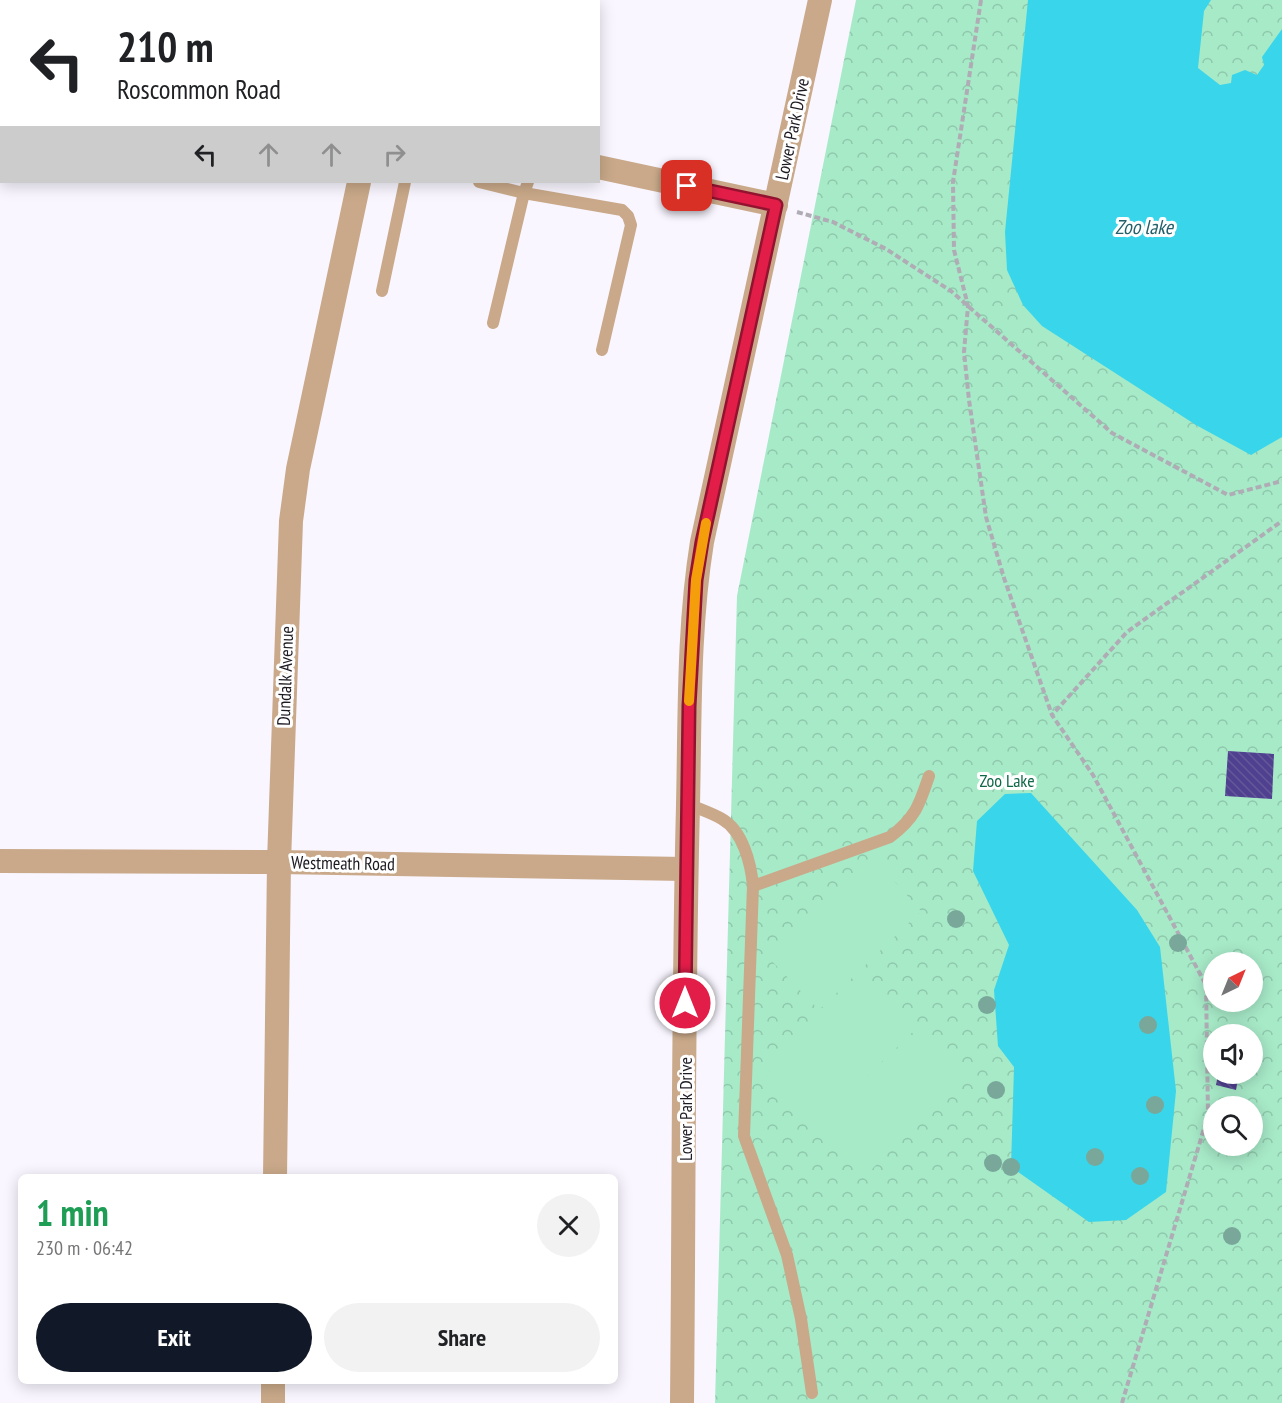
<!DOCTYPE html>
<html lang="en">
<head>
<meta charset="utf-8">
<style>
	:root { --surface:#fff; --page:#f2f2f2; --text:#202124; --muted:#757577; --accent:#111827 }
	body { margin:0; font-family:"PT Sans Narrow",sans-serif; background:var(--page); color:var(--text); height:100vh; display:flex; flex-direction:column; font-size:22px; white-space:nowrap }
	* { box-sizing:border-box; margin:0 }
	p { font-size:20px; color:var(--muted) }
	.icon { flex:none; width:33px; height:33px; fill:none; stroke:currentColor; stroke-width:2; stroke-linecap:round; stroke-linejoin:round }
	.map { position:relative; flex:1; overflow:hidden }
	.drawer { position:absolute; left:18px; top:1174px; width:600px; height:210px; display:flex; flex-direction:column; background:var(--surface); border-radius:9px; box-shadow:0 3px 15px #0003 }
	.drawer>* { flex:none }
	.banner { position:absolute; left:0px; top:0px; width:600px; height:183px; box-shadow:0 3px 15px #0003; background:#fff; color:var(--text); overflow:hidden }
	.needle { width:39px; rotate:43deg }
	.buttons { position:absolute; left:1203px; top:952px; display:grid; gap:12px }
	.buttons a { display:grid; place-items:center; width:60px; height:60px; border-radius:50%; background:var(--surface); box-shadow:0 3px 15px #0003; font-size:30px }
	.pin { position:absolute; display:grid; place-items:center; width:51px; height:51px; color:#fff; margin:-26px; border-radius:12px; box-shadow:0 3px 9px #0006 }
	.me { position:absolute; width:66px; margin:-33px; rotate:0deg; stroke-linejoin:round; filter:drop-shadow(0 0 4px #0008) }
	.turn { display:flex; align-items:center; gap:21px; height:126px; padding:0 18px; font-size:27px }
	.turn .icon { width:78px; height:78px; stroke-width:2.5 }
	.turn b { display:block; font-size:42px; line-height:51px }
	.lanes { display:flex; align-items:center; height:57px; padding:0 18px; background:#0003; justify-content:center; gap:30px; direction:ltr }
	.lanes .off { opacity:.35 }
	.round { display:grid; place-items:center; flex:none; width:63px; height:63px; border-radius:32px; background:var(--page) }
	.summary { display:flex; align-items:center; justify-content:space-between; height:102px; padding:0 18px }
	h1 { font-size:36px; font-weight:800; line-height:45px; color:#1e9e55 }
	.cta { display:flex; gap:12px; margin-top:auto; padding:12px 18px }
	.cta a { flex:1; height:69px; border-radius:36px; background:var(--accent); color:#fff; font-size:24px; font-weight:800; line-height:69px; text-align:center }
	.cta a+a { background:var(--page); color:var(--text) }
	.map>svg:first-child { display:block }
</style>
</head>
<body>
<div class="map">
<svg width="1282" height="1403" viewBox="0 0 1282 1403">
	<defs>
		<pattern id="forest-crowns" width="20" height="18" patternUnits="userSpaceOnUse" patternTransform="scale(1.5)"><rect width="20" height="18" fill="#a7eac8"/><path d="M2 6a3 3 0 1 1 6 0M12 15a3 3 0 1 1 6 0" fill="none" stroke="#8fc8ac"/></pattern>
		<pattern id="building-back-hatch" width="6" height="6" patternUnits="userSpaceOnUse" patternTransform="scale(1.5)"><rect width="6" height="6" fill="#504090"/><path d="M-1 5l2 2M0 0l6 6M5-1l2 2" fill="none" stroke="#655899"/></pattern>
	</defs>
	<rect width="100%" height="100%" fill="#f9f6ff"/>
	<!-- commercial -->
	<path fill="#f8edd8" d="M0 0H193L2 2 1 47Z"/>
	<!-- forest -->
	<path fill="url(#forest-crowns)" fill-rule="evenodd" d="M856 0H1282V1403H715L737 596ZM1214 963H1252V1002H1214ZM1214 1035H1252V1074H1214ZM1214 1107H1252V1146H1214Z"/>
	<!-- pitch -->
	<g fill="#a7eac8">
		<path d="M872 856 921 911 819 1010 768 957Z"/>
		<path d="M867 980 916 1029 814 1127 766 1074Z"/>
		<path d="M918 1033 963 1078 864 1177 819 1133Z"/>
	</g>
	<!-- water -->
	<g fill="#39d5eb">
		<path d="M1028 0H1211L1204 11 1198 68 1220 85 1231 83 1232 75 1245 70 1257 75 1264 65 1262 57 1282 29V437L1251 455 1196 425 1042 326 1023 305 1007 270 1005 232Z"/>
		<path d="M1031 793 1137 910 1160 947 1176 1091 1166 1192 1126 1220 1089 1222 1011 1167 1014 1067 998 1046 994 990 1009 945 973 871 977 821 1005 794Z"/>
	</g>
	<!-- building -->
	<g fill="url(#building-back-hatch)">
		<path d="M1228 751 1274 754 1272 799 1225 796Z"/>
		<path d="M1218 1074H1239L1236 1090 1216 1085Z"/>
	</g>
	<g fill="none" stroke-linecap="round" stroke-linejoin="round">
		<!-- path -->
		<g stroke="#afacb5" stroke-width="4" stroke-dasharray="6 3" stroke-linecap="butt">
			<path d="M981 0 953 182 954 250 968 306 964 352 969 400 986 517 1004 578 1052 715"/>
			<path d="M797 212 833 222 886 249 951 291 1112 433 1228 495 1282 481"/>
			<path d="M1122 1403 1208 1115 1206 985 1093 775 1052 715 1127 632 1282 521"/>
		</g>
		<!-- lane -->
		<g stroke="#c9a989" stroke-width="12">
			<path d="M195 2 196 0"/>
			<path d="M479 182 524 193 622 210 628 216 631 225 602 350"/>
			<path d="M382 291 405 182"/>
			<path d="M493 323 524 193 528 182"/>
			<path d="M688 804C699 809 712 813 722 819 743 831 751 864 753 886L744 1136 787 1255 801 1319 812 1393"/>
			<path d="M753 886 890 837C915 818 919 806 929 776"/>
		</g>
		<!-- street -->
		<g stroke="#c9a989" stroke-width="24">
			<path d="M399 2V0"/>
			<path d="M0 37H2"/>
			<path d="M598 167 776 205"/>
			<path d="M0 861 279 862 685 869"/>
			<path d="M275 1178 279 862 291 521 298 469 359 182"/>
			<path d="M273 1403V1382"/>
			<path d="M682 1403C684 1204 683 1004 688 805 690 717 688 629 702 542L820 0"/>
		</g>
	</g>
	<!-- trees -->
	<g fill="#79a89a">
		<circle cx="956" cy="919" r="9"/>
		<circle cx="1178" cy="943" r="9"/>
		<circle cx="987" cy="1005" r="9"/>
		<circle cx="1148" cy="1025" r="9"/>
		<circle cx="996" cy="1090" r="9"/>
		<circle cx="1155" cy="1105" r="9"/>
		<circle cx="1095" cy="1157" r="9"/>
		<circle cx="993" cy="1163" r="9"/>
		<circle cx="1011" cy="1167" r="9"/>
		<circle cx="1140" cy="1176" r="9"/>
		<circle cx="1232" cy="1236" r="9"/>
	</g>
	<g fill="none" stroke-linecap="round" stroke-linejoin="round">
		<!-- route casing -->
		<g stroke="#92132f" stroke-width="15">
			<path id="route" d="M685 1003 689 706 696 580 702 542 776 205 687 186"/>
		</g>
		<!-- route -->
		<use href="#route" stroke="#e11d48" stroke-width="10"/>
		<!-- slow -->
		<path stroke="#f59e0b" stroke-width="10" d="M689 701 696 580 706 523"/>
	</g>
	<g text-anchor="middle" dominant-baseline="central" stroke-width="6" stroke-linejoin="round" paint-order="stroke">
		<!-- street labels -->
		<g font-size="18" fill="#1d1a22" stroke="#fff">
			<text transform="translate(792 129) rotate(-78)">Lower Park Drive</text>
			<text transform="translate(285 676) rotate(-88)">Dundalk Avenue</text>
			<text transform="translate(343 863) rotate(1)">Westmeath Road</text>
			<text transform="translate(685 1109) rotate(-90)">Lower Park Drive</text>
		</g>
		<!-- park labels -->
		<g font-size="18" fill="#116848" stroke="#fff">
			<text x="1007" y="780">Zoo Lake</text>
		</g>
		<!-- water labels -->
		<g font-size="20" font-style="italic" fill="#24606a" stroke="#fff">
			<text x="1144" y="227">Zoo lake</text>
		</g>
	</g>
</svg>
<div class="buttons">
<a><svg class="needle" viewBox="-14 -14 28 28"><path d="M0-13l5 13h-10z" fill="#e53935"/><path d="M0 13l5-13h-10z" fill="#757577"/></svg></a>
<a><svg class="icon" aria-label="sound" viewBox="0 0 24 24"><path d="M4 9h4l5-4v14l-5-4H4zM17 9q2 3 0 6"/></svg></a>
<a><svg class="icon" aria-label="search" viewBox="0 0 24 24"><circle cx="10" cy="10" r="6"/><path d="M15 15l6 6"/></svg></a>
</div>
<div class="pin" style="left:687px;top:186px;background:#d93025"><svg class="icon" aria-label="arrive" viewBox="0 0 24 24"><path d="M6 21V4h12l-3 4 3 4H6"/></svg></div>
<svg class="me" style="left:685px;top:1003px" viewBox="-20 -20 40 40"><circle r="17" fill="#e11d48" stroke="#fff" stroke-width="3"/><path d="M0-11L8 9 0 5-8 9z" fill="#fff"/></svg>
<div class="banner">
<div class="turn"><svg class="icon" aria-label="left" viewBox="0 0 24 24"><path d="M17 20v-9H6M10 6l-5 5 5 5"/></svg><div><b>210 m</b>Roscommon Road</div></div>
<div class="lanes"><svg class="icon" aria-label="left" viewBox="0 0 24 24"><path d="M17 20v-9H6M10 6l-5 5 5 5"/></svg><svg class="icon off" aria-label="ahead" viewBox="0 0 24 24"><path d="M12 20V5M6 11l6-6 6 6"/></svg><svg class="icon off" aria-label="ahead" viewBox="0 0 24 24"><path d="M12 20V5M6 11l6-6 6 6"/></svg><svg class="icon off" aria-label="right" viewBox="0 0 24 24"><path d="M7 20v-9h11M14 6l5 5-5 5"/></svg></div>
</div>
<section class="drawer">
<div class="summary"><div><h1>1 min</h1><p>230 m · 06:42</p></div><a class="round"><svg class="icon" aria-label="close" viewBox="0 0 24 24"><path d="M6 6l12 12M18 6L6 18"/></svg></a></div>
<div class="cta"><a>Exit</a><a>Share</a></div>
</section>
</div>
</body>
</html>
